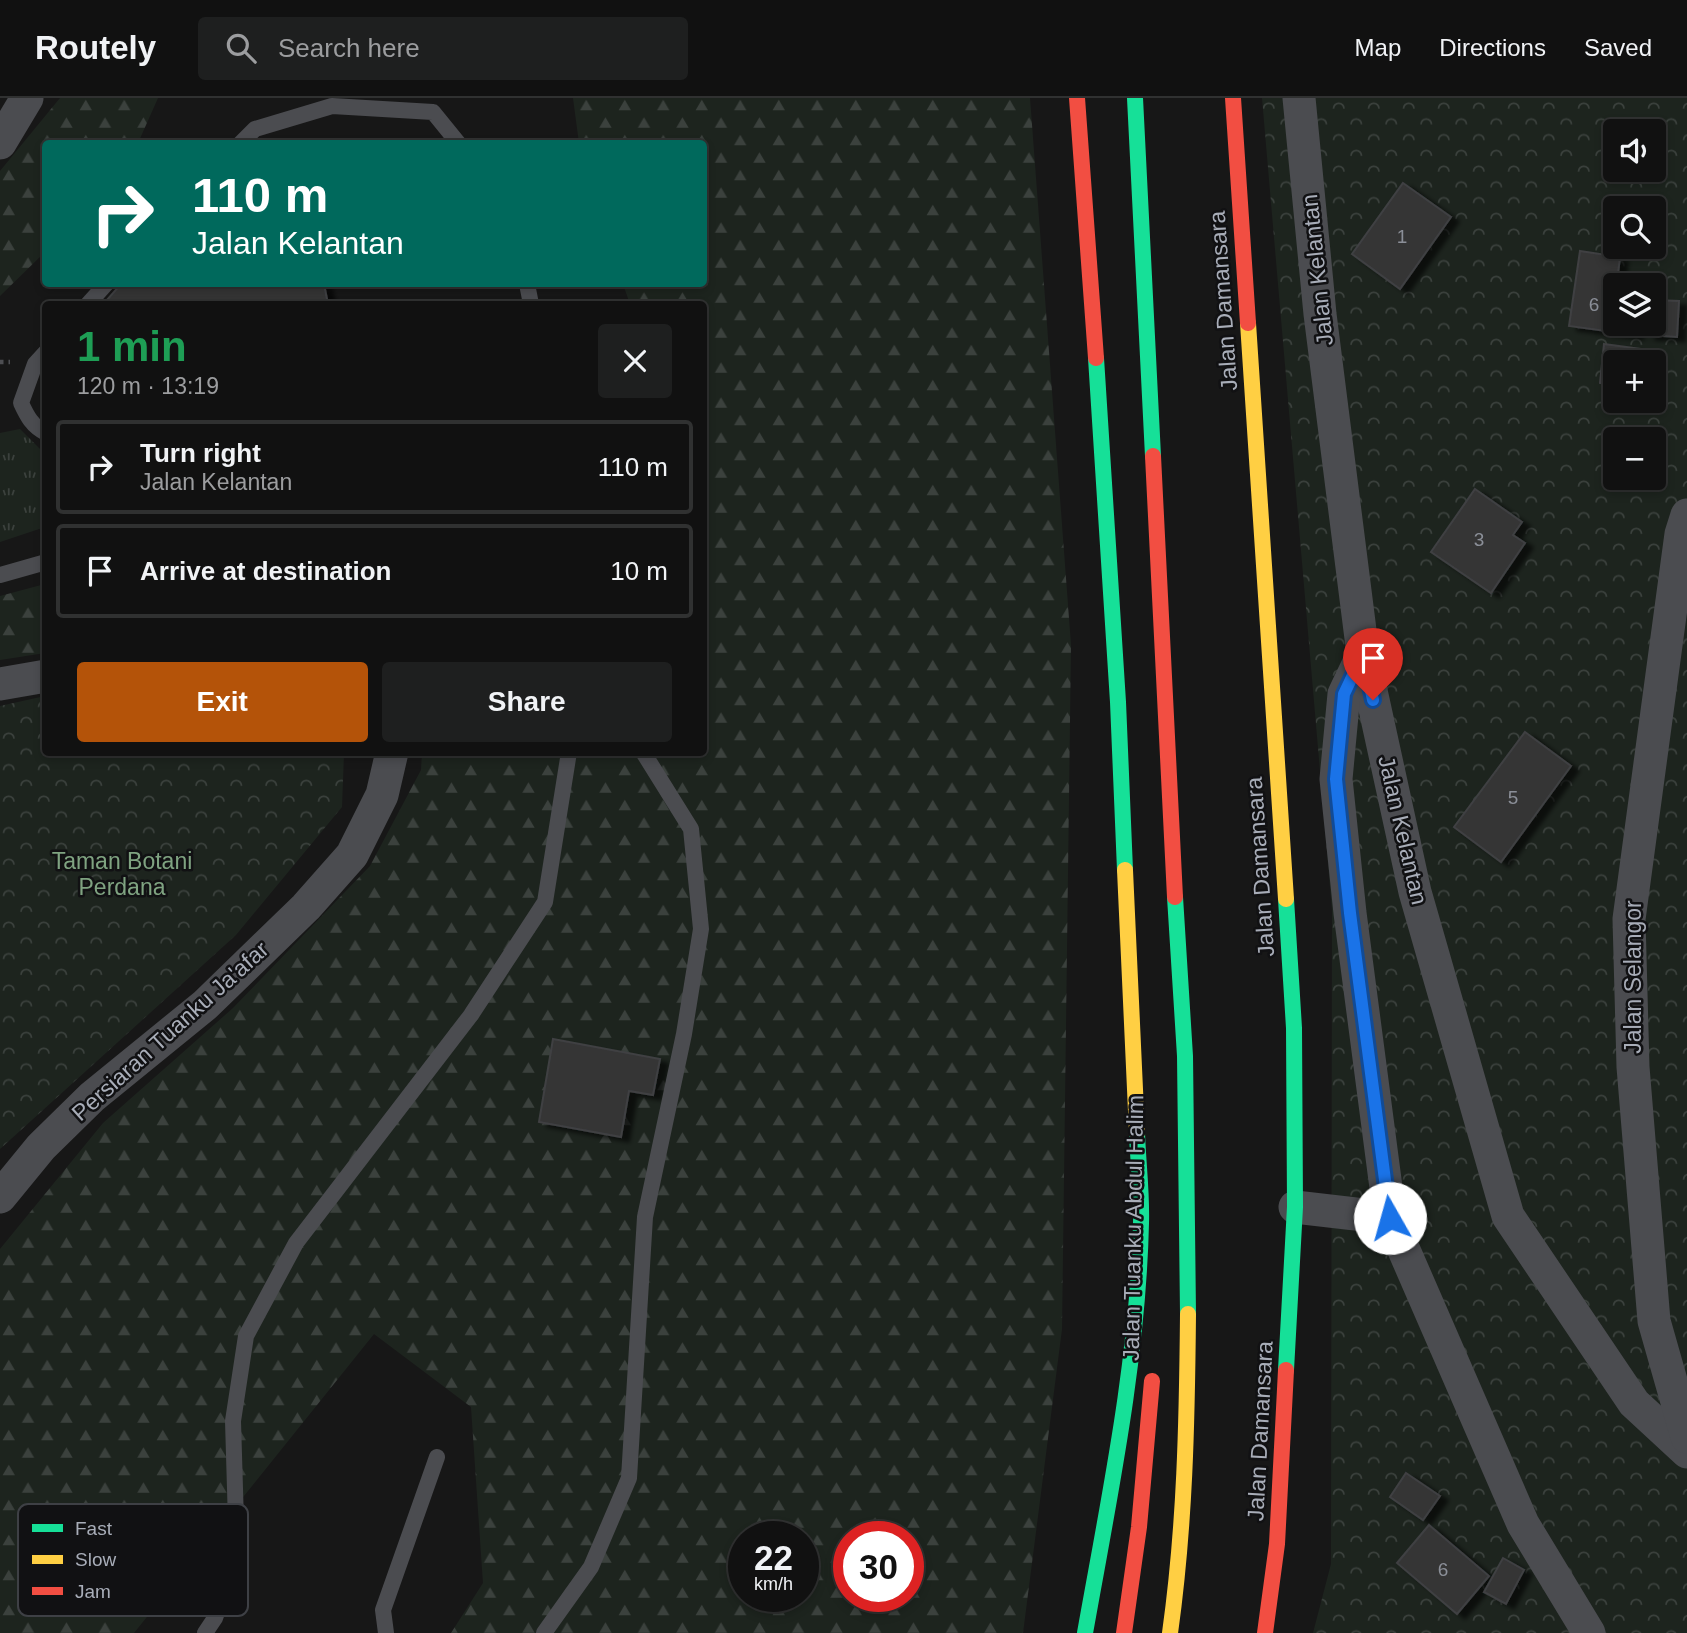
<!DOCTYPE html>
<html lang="en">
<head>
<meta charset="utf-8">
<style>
	:root { --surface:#111; --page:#1e1f1f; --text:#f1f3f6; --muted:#9c9d9f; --line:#303131; --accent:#b45309 }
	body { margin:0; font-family:Arial,sans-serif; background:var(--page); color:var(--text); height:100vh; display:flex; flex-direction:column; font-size:26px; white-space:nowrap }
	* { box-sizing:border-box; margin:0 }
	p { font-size:23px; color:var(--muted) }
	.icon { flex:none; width:38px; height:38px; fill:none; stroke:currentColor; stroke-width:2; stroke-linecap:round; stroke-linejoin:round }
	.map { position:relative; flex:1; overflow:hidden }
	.side { position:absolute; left:42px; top:203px; width:665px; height:455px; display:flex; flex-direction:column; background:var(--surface); border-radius:7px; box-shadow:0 4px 10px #0003,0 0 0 2px var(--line) }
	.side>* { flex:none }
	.banner { position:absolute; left:42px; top:42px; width:665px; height:147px; border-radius:7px; box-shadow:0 4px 10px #0003,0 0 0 2px var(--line); background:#00695c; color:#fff; overflow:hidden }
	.controls { position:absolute; left:1603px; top:21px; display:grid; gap:14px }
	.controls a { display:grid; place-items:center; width:63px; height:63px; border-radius:7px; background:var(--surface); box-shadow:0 4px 10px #0003,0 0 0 2px var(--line); font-size:35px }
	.speed { position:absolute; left:728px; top:1423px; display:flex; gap:14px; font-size:35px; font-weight:700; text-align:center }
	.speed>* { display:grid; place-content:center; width:91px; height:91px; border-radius:50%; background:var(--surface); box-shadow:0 4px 10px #0003,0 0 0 2px var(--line); line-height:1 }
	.speed small { font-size:18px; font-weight:400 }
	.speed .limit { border:10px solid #d22; background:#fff; color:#111 }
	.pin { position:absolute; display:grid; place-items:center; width:60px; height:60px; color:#fff; margin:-72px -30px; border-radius:50% 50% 50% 0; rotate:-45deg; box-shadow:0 0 7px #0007 }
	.pin .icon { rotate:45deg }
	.me { position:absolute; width:77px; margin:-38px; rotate:353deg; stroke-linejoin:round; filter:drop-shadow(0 0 5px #0008) }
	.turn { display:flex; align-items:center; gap:24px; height:147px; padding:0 35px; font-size:32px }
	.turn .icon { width:91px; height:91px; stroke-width:2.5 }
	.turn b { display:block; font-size:49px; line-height:60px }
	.round { display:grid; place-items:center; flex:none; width:74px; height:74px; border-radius:7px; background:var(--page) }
	.head { display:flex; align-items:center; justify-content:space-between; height:119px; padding:0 35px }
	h1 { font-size:42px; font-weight:700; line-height:52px; color:#1e9e55 }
	.cta { display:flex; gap:14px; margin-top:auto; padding:14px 35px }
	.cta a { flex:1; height:80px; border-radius:7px; background:var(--accent); color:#fff; font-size:28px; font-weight:700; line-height:80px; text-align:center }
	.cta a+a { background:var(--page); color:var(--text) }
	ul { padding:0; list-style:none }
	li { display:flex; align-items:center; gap:21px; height:94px; margin:0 14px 10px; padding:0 21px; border:4px solid var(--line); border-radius:7px }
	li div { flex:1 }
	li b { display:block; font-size:26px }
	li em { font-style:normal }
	header { display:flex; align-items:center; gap:42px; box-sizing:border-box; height:98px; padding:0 35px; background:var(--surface); border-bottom:2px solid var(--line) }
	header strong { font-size:33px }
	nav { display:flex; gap:38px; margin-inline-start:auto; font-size:24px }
	.search { width:490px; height:63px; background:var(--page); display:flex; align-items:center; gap:18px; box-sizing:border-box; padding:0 24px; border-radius:7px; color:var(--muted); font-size:26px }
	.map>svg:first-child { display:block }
</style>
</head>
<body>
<header>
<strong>Routely</strong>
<div class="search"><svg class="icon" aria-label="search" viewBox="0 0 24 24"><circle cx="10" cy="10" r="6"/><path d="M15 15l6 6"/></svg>Search here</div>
<nav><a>Map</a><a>Directions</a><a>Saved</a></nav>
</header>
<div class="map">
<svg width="1687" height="1535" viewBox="0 0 1687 1535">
	<defs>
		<pattern id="grass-tufts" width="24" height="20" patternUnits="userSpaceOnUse" patternTransform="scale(1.75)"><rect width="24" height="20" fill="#1d241e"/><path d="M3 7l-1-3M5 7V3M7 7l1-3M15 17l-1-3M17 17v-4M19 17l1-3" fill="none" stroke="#3b413d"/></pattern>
		<pattern id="forest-firs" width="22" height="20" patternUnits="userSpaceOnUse" patternTransform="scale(1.75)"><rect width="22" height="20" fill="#1d241e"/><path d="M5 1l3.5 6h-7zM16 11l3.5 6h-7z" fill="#3b413d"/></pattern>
		<pattern id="park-crowns" width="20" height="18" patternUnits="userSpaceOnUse" patternTransform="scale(1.75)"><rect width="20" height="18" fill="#1d241e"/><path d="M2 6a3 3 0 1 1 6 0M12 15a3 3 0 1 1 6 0" fill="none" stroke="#3b413d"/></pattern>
		<filter id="shadow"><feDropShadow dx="8" dy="4.5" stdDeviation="2" flood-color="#0009"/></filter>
	</defs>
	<rect width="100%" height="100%" fill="#171717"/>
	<!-- grass -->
	<path fill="url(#grass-tufts)" d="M20 331 41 352H45V429L0 444V335Z"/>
	<!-- forest -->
	<g fill="url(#forest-firs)" fill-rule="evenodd">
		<path d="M60 0H158L138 45 46 46 45 154 0 198V73Z"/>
		<path d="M573 0H1030L1071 547 1062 1231 1023 1535H451L483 1485 471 1309 374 1236 134 1535H0V1151L103 1025 233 910 370 768 421 672 422 655 704 654V206H630L623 186H704V46L579 45ZM744 1438H803V1498H744ZM849 1438H908V1498H849Z"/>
		<path d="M45 486V555L0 562V498Z"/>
	</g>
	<!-- park -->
	<g fill="url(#park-crowns)" fill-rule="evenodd">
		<path d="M1262 0H1687V1535H1313L1331 1466 1332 812ZM1615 33H1654V72H1615ZM1615 110H1654V149H1615ZM1615 187H1654V226H1615ZM1615 264H1654V303H1615ZM1615 341H1654V380H1615Z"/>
		<path d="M45 598 46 654 344 655 342 709 236 837 0 1051V608Z"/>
	</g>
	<!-- building -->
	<g fill="#353536" stroke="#3f4043" stroke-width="2" filter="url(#shadow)">
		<path d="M1403 85 1451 119 1400 191 1352 156Z"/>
		<path d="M1580 153 1620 159 1618 176 1643 180 1642 187H1615V226H1637L1635 237 1569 228Z"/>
		<path d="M121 186H324L328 206H111L106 203Z"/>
		<path d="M1654 202 1679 203 1677 239 1648 237V226H1654Z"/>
		<path d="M1604 246 1642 251 1641 264H1615V287L1600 285Z"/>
		<path d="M1475 391 1522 424 1513 437 1525 445 1491 495 1431 454Z"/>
		<path d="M1525 634 1571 668 1501 764 1454 729Z"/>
		<path d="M553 941 660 961 653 997 629 993 621 1039 539 1024Z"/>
		<path d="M1406 1375 1440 1398 1423 1422 1390 1399Z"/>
		<path d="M1429 1427 1489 1478 1457 1516 1397 1465Z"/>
		<path d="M1503 1460 1524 1472 1506 1506 1484 1494Z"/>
	</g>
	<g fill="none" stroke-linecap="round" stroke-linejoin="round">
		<!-- path -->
		<path stroke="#4d4e52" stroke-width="4.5" stroke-dasharray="3.5 5" stroke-linecap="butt" d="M0 264H10"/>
		<!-- lane -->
		<g stroke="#4b4c50" stroke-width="16">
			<path d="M240 46 255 31 332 8 433 14 459 46"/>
			<path d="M527 186 531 206"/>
			<path d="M88 206 106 186"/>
			<path d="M46 254 35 266 21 305C27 318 32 328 46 335"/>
			<path d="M0 477 46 464"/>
			<path d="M205 1535 215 1520 237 1458 233 1323 246 1238 296 1145 471 917 545 804 569 654"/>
			<path d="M386 1535 383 1512 437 1359"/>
			<path d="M544 1535 591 1469 629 1380 645 1119 684 936 701 831 691 731 643 654"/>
		</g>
		<!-- street -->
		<g stroke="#4b4c50" stroke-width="33">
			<path d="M1299 0 1320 216 1363 556 1415 794 1508 1118 1634 1305 1687 1354"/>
			<path d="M0 45 27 0"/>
			<path d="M1687 417 1681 436 1629 821 1633 969 1654 1223 1687 1339"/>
			<path d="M1363 556 1344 596 1336 681 1350 815 1390 1120"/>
			<path d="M0 586 46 578"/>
			<path d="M0 1099 41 1049 92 999 205 907 306 809 352 757 382 697 392 654"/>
			<path d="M1295 1109 1390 1120 1523 1426 1589 1535"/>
		</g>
		<!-- fast -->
		<g stroke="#16e098" stroke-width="16">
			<path d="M1135 0 1153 358"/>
			<path d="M1096 260 1118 604 1125 772"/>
			<path d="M1175 799 1185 958 1188 1216"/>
			<path d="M1286 801 1294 930 1295 1109 1286 1272"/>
			<path d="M1085 1535C1109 1400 1138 1263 1141 1125 1142 1095 1138 1065 1137 1035"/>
		</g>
		<!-- slow -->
		<g stroke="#ffcf43" stroke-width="16">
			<path d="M1248 225 1286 801"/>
			<path d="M1125 772 1137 1035"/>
			<path d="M1170 1535C1185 1428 1187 1324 1188 1216"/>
		</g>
		<!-- jam -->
		<g stroke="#f24e42" stroke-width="16">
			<path d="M1077 0 1096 260"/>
			<path d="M1233 0 1248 225"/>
			<path d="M1153 358 1175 799"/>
			<path d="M1124 1535 1139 1429 1152 1283"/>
			<path d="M1265 1535 1277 1446 1286 1272"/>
		</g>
	</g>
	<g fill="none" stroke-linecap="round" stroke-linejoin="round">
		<!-- route casing -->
		<g stroke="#114b97" stroke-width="18">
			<path id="route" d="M1373 602 1363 556 1344 596 1336 681 1350 815 1390 1120"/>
		</g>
		<!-- route -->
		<use href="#route" stroke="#1a73e8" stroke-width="12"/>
	</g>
	<g text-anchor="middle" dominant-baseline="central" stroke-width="5" stroke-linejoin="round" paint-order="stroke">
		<!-- number labels -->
		<g font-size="19" fill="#8b8f98">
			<text x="1402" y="138">1</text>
			<text x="1594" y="206">6</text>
			<text x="1479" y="441">3</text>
			<text x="1513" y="699">5</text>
			<text x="1443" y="1471">6</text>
		</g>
		<!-- street labels -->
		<g font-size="23" fill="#a8adb8" stroke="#111113">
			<text transform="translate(1317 172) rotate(-96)">Jalan Kelantan</text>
			<text transform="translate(1223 203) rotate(-94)">Jalan Damansara</text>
			<text transform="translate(1403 732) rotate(77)">Jalan Kelantan</text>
			<text transform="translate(1260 769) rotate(-94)">Jalan Damansara</text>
			<text transform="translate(1633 879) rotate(-90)">Jalan Selangor</text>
			<text transform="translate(170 933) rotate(-42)">Persiaran Tuanku Ja'afar</text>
			<text transform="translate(1133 1130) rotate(-89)">Jalan Tuanku Abdul Halim</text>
			<text transform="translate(1260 1333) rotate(-87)">Jalan Damansara</text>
		</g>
		<!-- park labels -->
		<g font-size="23" fill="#7fa381" stroke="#111113">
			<text x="122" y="763">Taman Botani<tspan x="122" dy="26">Perdana</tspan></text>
		</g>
	</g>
	<!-- legend -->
	<rect x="18" y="1406" width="230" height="112" rx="10" fill="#111113" stroke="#3e4045" stroke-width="2"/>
	<rect x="32" y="1426" width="31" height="8" fill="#16e098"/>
	<rect x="32" y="1457" width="31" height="9" fill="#ffcf43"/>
	<rect x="32" y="1489" width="31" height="8" fill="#f24e42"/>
	<g font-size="19" fill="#a8adb8">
		<text x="75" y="1437">Fast</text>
		<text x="75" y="1468">Slow</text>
		<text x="75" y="1500">Jam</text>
	</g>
</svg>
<div class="controls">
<a><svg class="icon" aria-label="sound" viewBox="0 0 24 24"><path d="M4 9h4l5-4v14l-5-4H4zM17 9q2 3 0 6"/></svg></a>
<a><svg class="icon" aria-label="search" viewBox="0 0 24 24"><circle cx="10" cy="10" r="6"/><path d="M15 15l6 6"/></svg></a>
<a><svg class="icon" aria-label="layers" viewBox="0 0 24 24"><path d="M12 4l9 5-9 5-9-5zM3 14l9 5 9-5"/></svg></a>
<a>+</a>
<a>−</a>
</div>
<div class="speed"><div>22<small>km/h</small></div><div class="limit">30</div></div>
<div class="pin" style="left:1373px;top:602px;background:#d93025"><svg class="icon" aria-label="arrive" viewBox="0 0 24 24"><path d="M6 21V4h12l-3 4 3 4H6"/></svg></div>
<svg class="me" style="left:1390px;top:1120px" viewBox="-20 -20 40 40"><circle r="19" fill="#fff"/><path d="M0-13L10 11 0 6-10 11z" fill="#1a73e8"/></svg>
<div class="banner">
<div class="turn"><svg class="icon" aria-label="right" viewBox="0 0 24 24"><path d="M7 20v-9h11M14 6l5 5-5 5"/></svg><div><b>110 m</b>Jalan Kelantan</div></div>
</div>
<section class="side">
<div class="head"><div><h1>1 min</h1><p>120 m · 13:19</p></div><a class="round"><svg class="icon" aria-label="close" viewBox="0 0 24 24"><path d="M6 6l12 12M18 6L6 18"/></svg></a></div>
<ul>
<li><svg class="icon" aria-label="right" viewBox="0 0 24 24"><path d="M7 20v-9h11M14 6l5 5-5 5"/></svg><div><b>Turn right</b><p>Jalan Kelantan</p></div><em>110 m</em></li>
<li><svg class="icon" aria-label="arrive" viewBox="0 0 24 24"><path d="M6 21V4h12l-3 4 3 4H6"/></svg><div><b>Arrive at destination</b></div><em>10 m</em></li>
</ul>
<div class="cta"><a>Exit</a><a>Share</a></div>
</section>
</div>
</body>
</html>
